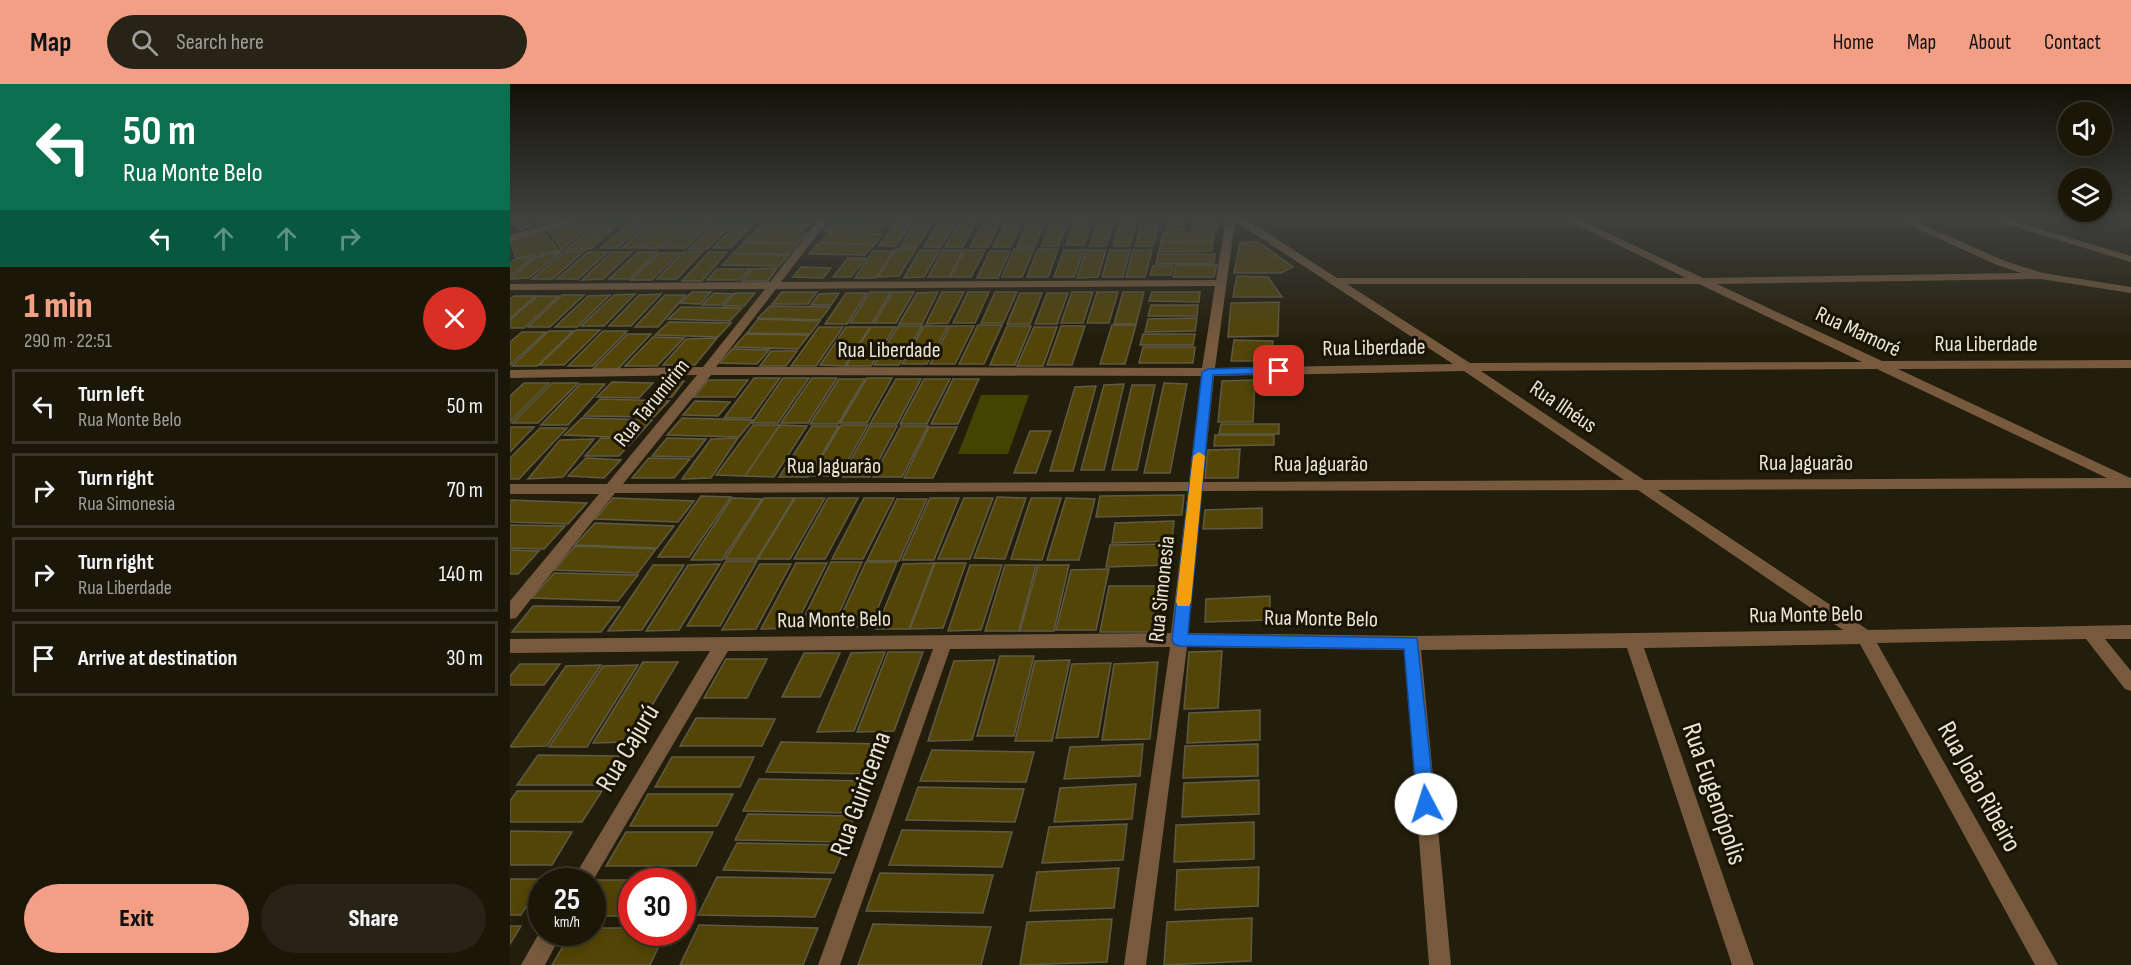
<!DOCTYPE html>
<html lang="en">
<head>
<meta charset="utf-8">
<style>
	:root { --surface:#1a1608; --page:#272316; --text:#f1f3f6; --muted:#9f9f9c; --line:#383529; --accent:#f39f85 }
	body { margin:0; font-family:"Sofia Sans Condensed",sans-serif; background:var(--page); color:var(--text); height:100vh; display:flex; flex-direction:column; font-size:22px; white-space:nowrap }
	* { box-sizing:border-box; margin:0 }
	p { font-size:20px; color:var(--muted) }
	.icon { flex:none; width:33px; height:33px; fill:none; stroke:currentColor; stroke-width:2; stroke-linecap:round; stroke-linejoin:round }
	.map { position:relative; flex:1; overflow:hidden }
	.drawer { display:flex; flex-direction:column; background:var(--surface); width:510px }
	.drawer>* { flex:none }
	.hud { background:#0b6e4f; color:#fff; overflow:hidden }
	.buttons { position:absolute; left:1548px; top:18px; display:grid; gap:12px }
	.buttons a { display:grid; place-items:center; width:54px; height:54px; border-radius:50%; background:var(--surface); box-shadow:0 3px 15px #0003,0 0 0 2px var(--line); font-size:30px }
	.speed { position:absolute; left:18px; top:784px; display:flex; gap:12px; font-size:30px; font-weight:700; text-align:center }
	.speed>* { display:grid; place-content:center; width:78px; height:78px; border-radius:50%; background:var(--surface); box-shadow:0 3px 15px #0003,0 0 0 2px var(--line); line-height:1 }
	.speed small { font-size:15px; font-weight:400 }
	.speed .limit { border:9px solid #d22; background:#fff; color:#111 }
	.pin { position:absolute; display:grid; place-items:center; width:51px; height:51px; color:#fff; margin:-26px; border-radius:12px; box-shadow:0 3px 9px #0006 }
	.me { position:absolute; width:66px; margin:-33px; rotate:355deg; stroke-linejoin:round; filter:drop-shadow(0 0 4px #0008) }
	.turn { display:flex; align-items:center; gap:21px; height:126px; padding:0 24px; font-size:27px }
	.turn .icon { width:78px; height:78px; stroke-width:2.5 }
	.turn b { display:block; font-size:42px; line-height:51px }
	.lanes { display:flex; align-items:center; height:57px; padding:0 24px; background:#0003; justify-content:center; gap:30px; direction:ltr }
	.lanes .off { opacity:.35 }
	.round { display:grid; place-items:center; flex:none; width:63px; height:63px; border-radius:32px; background:var(--page) }
	.head { display:flex; align-items:center; justify-content:space-between; height:102px; padding:0 24px }
	h1 { font-size:36px; font-weight:800; line-height:45px; color:var(--accent) }
	.action { display:flex; gap:12px; margin-top:auto; padding:12px 24px }
	.action a { flex:1; height:69px; border-radius:36px; background:var(--accent); color:#111; font-size:24px; font-weight:800; line-height:69px; text-align:center }
	.action a+a { background:var(--page); color:var(--text) }
	ul { padding:0; list-style:none }
	li { display:flex; align-items:center; gap:18px; height:75px; margin:0 12px 9px; padding:0 12px; border:3px solid var(--line); border-radius:0px }
	li div { flex:1 }
	li b { display:block; font-size:22px }
	li em { font-style:normal }
	header { display:flex; align-items:center; gap:36px; box-sizing:border-box; height:84px; padding:0 30px; background:var(--accent); color:#111 }
	header strong { font-size:28px }
	nav { display:flex; gap:33px; margin-inline-start:auto; font-size:21px }
	.search { width:420px; height:54px; background:var(--page); display:flex; align-items:center; gap:15px; box-sizing:border-box; padding:0 21px; border-radius:33px; color:var(--muted); font-size:22px }
	main { display:flex; flex:1; min-height:0 }
	.map>svg:first-child { display:block }
</style>
</head>
<body>
<header>
<strong>Map</strong>
<div class="search"><svg class="icon" aria-label="search" viewBox="0 0 24 24"><circle cx="10" cy="10" r="6"/><path d="M15 15l6 6"/></svg>Search here</div>
<nav><a>Home</a><a>Map</a><a>About</a><a>Contact</a></nav>
</header>
<main>
<section class="drawer">
<div class="hud">
<div class="turn"><svg class="icon" aria-label="left" viewBox="0 0 24 24"><path d="M17 20v-9H6M10 6l-5 5 5 5"/></svg><div><b>50 m</b>Rua Monte Belo</div></div>
<div class="lanes"><svg class="icon" aria-label="left" viewBox="0 0 24 24"><path d="M17 20v-9H6M10 6l-5 5 5 5"/></svg><svg class="icon off" aria-label="ahead" viewBox="0 0 24 24"><path d="M12 20V5M6 11l6-6 6 6"/></svg><svg class="icon off" aria-label="ahead" viewBox="0 0 24 24"><path d="M12 20V5M6 11l6-6 6 6"/></svg><svg class="icon off" aria-label="right" viewBox="0 0 24 24"><path d="M7 20v-9h11M14 6l5 5-5 5"/></svg></div>
</div>
<div class="head"><div><h1>1 min</h1><p>290 m · 22:51</p></div><a class="round" style="background:#d93025;color:#fff"><svg class="icon" aria-label="close" viewBox="0 0 24 24"><path d="M6 6l12 12M18 6L6 18"/></svg></a></div>
<ul>
<li><svg class="icon" aria-label="left" viewBox="0 0 24 24"><path d="M17 20v-9H6M10 6l-5 5 5 5"/></svg><div><b>Turn left</b><p>Rua Monte Belo</p></div><em>50 m</em></li>
<li><svg class="icon" aria-label="right" viewBox="0 0 24 24"><path d="M7 20v-9h11M14 6l5 5-5 5"/></svg><div><b>Turn right</b><p>Rua Simonesia</p></div><em>70 m</em></li>
<li><svg class="icon" aria-label="right" viewBox="0 0 24 24"><path d="M7 20v-9h11M14 6l5 5-5 5"/></svg><div><b>Turn right</b><p>Rua Liberdade</p></div><em>140 m</em></li>
<li><svg class="icon" aria-label="arrive" viewBox="0 0 24 24"><path d="M6 21V4h12l-3 4 3 4H6"/></svg><div><b>Arrive at destination</b></div><em>30 m</em></li>
</ul>
<div class="action"><a>Exit</a><a>Share</a></div>
</section>
<div class="map">
<svg width="1621" height="881" viewBox="0 0 1621 881">
	<rect width="100%" height="100%" fill="#231e0b"/>
	<!-- green -->
	<path fill="#404501" d="M471 311H519L498 370H448Z"/>
	<!-- building -->
	<g fill="#534507" stroke="#5f5a45" stroke-width="1.5">
		<path d="M6 134H16L23 141 8 146 0 137Z"/>
		<path d="M24 134H46L47 136 28 141Z"/>
		<path d="M566 136H583L574 161H556Z"/>
		<path d="M685 136H708L707 146 683 147Z"/>
		<path d="M386 137H403L386 162H369Z"/>
		<path d="M610 137H627L620 162H603Z"/>
		<path d="M658 137H675L674 146 656 147Z"/>
		<path d="M120 138 136 139 107 164H90Z"/>
		<path d="M141 138 157 139 129 164H112Z"/>
		<path d="M180 138H203L176 164H152Z"/>
		<path d="M357 138H374L368 147 350 148Z"/>
		<path d="M406 138H423L407 163H390Z"/>
		<path d="M429 138H446L431 163H414Z"/>
		<path d="M450 138H466L453 163H435Z"/>
		<path d="M474 138H490L478 163H460Z"/>
		<path d="M496 138H513L500 163H483Z"/>
		<path d="M518 138H535L524 163H507Z"/>
		<path d="M542 138H558L548 162H531Z"/>
		<path d="M588 138H604L596 162H579Z"/>
		<path d="M632 138H649L643 162H625Z"/>
		<path d="M99 139H110L81 165H70Z"/>
		<path d="M160 139H176L149 164H132Z"/>
		<path d="M206 139 222 140 197 165H179Z"/>
		<path d="M228 139H245L220 164H203Z"/>
		<path d="M253 139 299 141 291 149 245 147Z"/>
		<path d="M323 139H354L347 148 315 147Z"/>
		<path d="M82 140 52 166 38 146 58 141Z"/>
		<path d="M86 140H96L67 165 56 166Z"/>
		<path d="M34 148 49 167 6 174 0 157Z"/>
		<path d="M244 148 298 149 288 159 234 158Z"/>
		<path d="M319 148 373 150 365 160 310 159Z"/>
		<path d="M704 148 703 157 651 158 653 149Z"/>
		<path d="M651 158H703L702 167 649 168Z"/>
		<path d="M741 158 750 159 783 183 771 189H724L730 159Z"/>
		<path d="M234 159 288 160 279 170 223 169Z"/>
		<path d="M309 159 364 161 355 171 299 170Z"/>
		<path d="M386 165H406L389 192 368 193Z"/>
		<path d="M504 165H524L512 193H492Z"/>
		<path d="M528 165H548L538 193H517Z"/>
		<path d="M410 166H430L414 193 394 194Z"/>
		<path d="M433 166H453L439 193H418Z"/>
		<path d="M455 166H475L461 193H440Z"/>
		<path d="M554 166H574L564 193H544Z"/>
		<path d="M576 166H596L588 193 567 194Z"/>
		<path d="M600 166H620L613 193H592Z"/>
		<path d="M623 166H642L635 193H616Z"/>
		<path d="M52 167 19 194 0 195 26 173Z"/>
		<path d="M74 167 43 195H22L54 168Z"/>
		<path d="M193 167 167 195H147L173 168Z"/>
		<path d="M363 167H383L366 194H345Z"/>
		<path d="M480 167H500L488 194H467Z"/>
		<path d="M78 168H98L68 195H47Z"/>
		<path d="M102 168H122L93 195 72 196Z"/>
		<path d="M128 168H147L120 195H99Z"/>
		<path d="M199 168H217L192 197H172Z"/>
		<path d="M149 169H169L142 196H121Z"/>
		<path d="M223 170 279 171 269 182 212 181Z"/>
		<path d="M648 170H705L704 180H646Z"/>
		<path d="M24 173 0 192V179L5 175Z"/>
		<path d="M338 174H356L341 193H323Z"/>
		<path d="M666 181H707L704 193H663Z"/>
		<path d="M643 182H663L661 191H640Z"/>
		<path d="M291 183 321 184 313 194 283 193Z"/>
		<path d="M267 184 258 197H232L242 185Z"/>
		<path d="M207 185H240L230 196H197Z"/>
		<path d="M727 192 758 193 772 213H723Z"/>
		<path d="M182 208H201L190 220 170 219Z"/>
		<path d="M272 208H307L298 220H262Z"/>
		<path d="M360 208H381L362 239H340Z"/>
		<path d="M383 208H404L386 239H364Z"/>
		<path d="M428 208 412 240H389L407 209Z"/>
		<path d="M432 208H454L438 239 416 240Z"/>
		<path d="M458 208H479L465 239H443Z"/>
		<path d="M485 208H507L493 239H471Z"/>
		<path d="M562 208H583L573 239H551Z"/>
		<path d="M587 208H608L599 239H577Z"/>
		<path d="M613 208H634L626 240H604Z"/>
		<path d="M642 208H690L689 218 639 217Z"/>
		<path d="M204 209 223 210 211 221H192Z"/>
		<path d="M225 209H245L234 222H213Z"/>
		<path d="M329 209 321 221H301L309 210Z"/>
		<path d="M336 209H357L337 240H315Z"/>
		<path d="M510 209H532L520 240H497Z"/>
		<path d="M537 209H558L547 240H525Z"/>
		<path d="M125 210 94 242H71L104 211Z"/>
		<path d="M151 210 121 242H99L129 211Z"/>
		<path d="M52 211H74L40 243H18Z"/>
		<path d="M100 211 67 243H45L78 212Z"/>
		<path d="M155 211H176L148 243H125Z"/>
		<path d="M4 212H26L0 234V215Z"/>
		<path d="M28 212H49L14 244H0V236Z"/>
		<path d="M769 218 768 252 718 253 721 219Z"/>
		<path d="M641 221H688L687 232H638Z"/>
		<path d="M260 222 320 223 310 236 248 234Z"/>
		<path d="M171 223 232 224 220 237 158 235Z"/>
		<path d="M687 234 685 247 635 248 638 235Z"/>
		<path d="M248 235 310 237 300 250 237 249Z"/>
		<path d="M159 238 221 239 208 253 145 251Z"/>
		<path d="M468 241H492L474 280H449Z"/>
		<path d="M602 241H626L615 280H590Z"/>
		<path d="M388 242H412L389 281H364Z"/>
		<path d="M414 242H438L417 280H392Z"/>
		<path d="M440 242H464L445 280H420Z"/>
		<path d="M497 242H521L505 281H480Z"/>
		<path d="M551 242H575L562 281H537Z"/>
		<path d="M309 243H333L306 282H281Z"/>
		<path d="M336 243H360L335 282 310 281Z"/>
		<path d="M361 243H385L361 282H336Z"/>
		<path d="M524 243H547L533 282H507Z"/>
		<path d="M66 246H90L54 281H29Z"/>
		<path d="M39 247H63L27 282H2Z"/>
		<path d="M93 247H117L83 282H58Z"/>
		<path d="M12 248H36L0 281V258Z"/>
		<path d="M117 250H141L108 285H83Z"/>
		<path d="M236 250 299 251 288 265 224 263Z"/>
		<path d="M633 250H685L683 261H630Z"/>
		<path d="M143 253 174 254 147 282H115Z"/>
		<path d="M207 254 185 281H153L176 255Z"/>
		<path d="M724 256 763 257 760 277H721Z"/>
		<path d="M633 263H685L683 279H629Z"/>
		<path d="M222 265 259 266 247 280 210 279Z"/>
		<path d="M261 267H287L276 282H250Z"/>
		<path d="M244 294H270L241 334H214Z"/>
		<path d="M273 294H299L268 339H242Z"/>
		<path d="M302 294H327L298 339H271Z"/>
		<path d="M357 294H382L357 339H330Z"/>
		<path d="M329 295H355L328 340H300Z"/>
		<path d="M386 295H411L387 340H360Z"/>
		<path d="M414 295H440L417 340H390Z"/>
		<path d="M443 295H469L448 340H421Z"/>
		<path d="M198 296H238L225 313H184Z"/>
		<path d="M745 296 743 338H708L712 297Z"/>
		<path d="M174 297 162 313H141L153 298Z"/>
		<path d="M102 298 143 299 129 314 87 313Z"/>
		<path d="M14 299H39L0 338V312Z"/>
		<path d="M42 299H68L28 339H2Z"/>
		<path d="M654 299 677 300 660 389H634Z"/>
		<path d="M70 300H95L58 341H31Z"/>
		<path d="M614 300 594 386H571L594 301Z"/>
		<path d="M622 301H645L627 386H602Z"/>
		<path d="M586 302 563 387H540L565 303Z"/>
		<path d="M90 315 159 317 144 333 74 332Z"/>
		<path d="M185 317 220 318 208 332 173 331Z"/>
		<path d="M72 334 142 336 126 354 54 351Z"/>
		<path d="M172 334 243 336 229 353 157 351Z"/>
		<path d="M711 340H769V350H709Z"/>
		<path d="M243 341H270L235 392 206 391Z"/>
		<path d="M270 341 297 342 264 393 235 392Z"/>
		<path d="M331 341H358L329 392H300Z"/>
		<path d="M302 342H329L298 393H269Z"/>
		<path d="M360 342H387L360 393H331Z"/>
		<path d="M391 342H418L392 393H363Z"/>
		<path d="M0 343H24L0 368Z"/>
		<path d="M419 343H447L423 394H394Z"/>
		<path d="M30 344H57L9 395H0V374Z"/>
		<path d="M520 347H541L526 389H504Z"/>
		<path d="M705 351H764V361L704 362Z"/>
		<path d="M91 354 125 355 109 372H75Z"/>
		<path d="M157 354 196 355 182 373 142 372Z"/>
		<path d="M228 354 201 394 172 395 201 355Z"/>
		<path d="M84 355 53 393 18 395 50 356Z"/>
		<path d="M730 365 728 394H695L698 366Z"/>
		<path d="M76 374 111 376 94 394 58 392Z"/>
		<path d="M139 374 180 375 164 394H122Z"/>
		<path d="M674 411 672 431 586 433 590 412Z"/>
		<path d="M191 412 221 413 179 473H148Z"/>
		<path d="M487 413 516 414 495 475 464 474Z"/>
		<path d="M103 414 184 417 168 438 85 435Z"/>
		<path d="M222 414 252 415 212 476H181Z"/>
		<path d="M254 414H284L247 475H215Z"/>
		<path d="M285 414H315L280 475H248Z"/>
		<path d="M318 414H348L315 475H284Z"/>
		<path d="M354 414H384L353 475H322Z"/>
		<path d="M420 414H449L424 476H392Z"/>
		<path d="M454 414H483L460 475H428Z"/>
		<path d="M521 414H551L532 476 501 475Z"/>
		<path d="M556 414 585 415 569 476H537Z"/>
		<path d="M387 415H417L389 477H357Z"/>
		<path d="M0 416 77 419 58 440 0 438Z"/>
		<path d="M752 424V444L693 445 695 426Z"/>
		<path d="M664 437 662 457 602 459 605 439Z"/>
		<path d="M85 439 164 442 147 464 65 461Z"/>
		<path d="M0 441 55 442 34 465 0 464Z"/>
		<path d="M660 460 658 481 596 483 600 461Z"/>
		<path d="M65 462 146 465 128 489 44 486Z"/>
		<path d="M0 466 29 467 8 490H0Z"/>
		<path d="M216 477H247L210 542H177Z"/>
		<path d="M321 478H352L323 543 289 544Z"/>
		<path d="M356 478H387L360 543H326Z"/>
		<path d="M286 479H317L284 544 251 545Z"/>
		<path d="M424 479 399 545H366L393 480Z"/>
		<path d="M425 479H456L433 544 400 545Z"/>
		<path d="M210 480 169 546 136 547 178 481Z"/>
		<path d="M250 480H281L246 545 212 546Z"/>
		<path d="M143 481H174L132 546 98 547Z"/>
		<path d="M460 481H492L471 546 438 547Z"/>
		<path d="M495 481H526L509 547H475Z"/>
		<path d="M528 481H559L544 547H510Z"/>
		<path d="M599 485 586 546H546L561 486Z"/>
		<path d="M44 489 128 491 108 517 22 514Z"/>
		<path d="M599 502H658L652 548H590Z"/>
		<path d="M760 512V536L695 538 696 515Z"/>
		<path d="M23 522 110 523 91 548H2Z"/>
		<path d="M712 567 708 624 674 625 679 568Z"/>
		<path d="M375 568 344 647 307 648 341 569Z"/>
		<path d="M378 568H413L384 647 347 648Z"/>
		<path d="M294 569H330L310 613H272Z"/>
		<path d="M490 572H524L504 652H467Z"/>
		<path d="M216 575H257L237 614H194Z"/>
		<path d="M485 576 462 656 418 657 444 577Z"/>
		<path d="M560 576 542 657H505L525 577Z"/>
		<path d="M133 578H168L120 658 83 659Z"/>
		<path d="M648 578 640 655 592 656 604 580Z"/>
		<path d="M601 579 588 653 546 654 562 580Z"/>
		<path d="M10 580H50L34 601H0V592Z"/>
		<path d="M91 581 37 662 0 663 56 582Z"/>
		<path d="M128 581 77 663H39L93 582Z"/>
		<path d="M750 626V656L677 659 679 629Z"/>
		<path d="M186 634 265 635 252 662H170Z"/>
		<path d="M271 658 373 660 360 690 256 688Z"/>
		<path d="M633 660 630 692 554 695 560 663Z"/>
		<path d="M748 660V692L673 694 675 662Z"/>
		<path d="M422 666 524 668 516 698 410 697Z"/>
		<path d="M28 671 109 672 92 701H7Z"/>
		<path d="M162 673H244L230 703H145Z"/>
		<path d="M249 695 355 697 341 729 233 727Z"/>
		<path d="M749 696V730L672 733 674 699Z"/>
		<path d="M626 700 622 735 544 738 550 704Z"/>
		<path d="M408 703 514 705 505 738 396 736Z"/>
		<path d="M7 707H92L72 738H0V717Z"/>
		<path d="M138 710H223L207 742H120Z"/>
		<path d="M238 730 345 732 334 758 225 756Z"/>
		<path d="M744 738V775L664 778 666 741Z"/>
		<path d="M617 740 613 776 532 779 539 743Z"/>
		<path d="M392 746 502 748 492 783 379 781Z"/>
		<path d="M0 747 62 748 42 781H0Z"/>
		<path d="M116 748H203L186 782H96Z"/>
		<path d="M227 759 336 761 324 789 213 786Z"/>
		<path d="M749 783 748 822 665 826 667 786Z"/>
		<path d="M609 784 604 824 520 827 527 788Z"/>
		<path d="M370 789 483 791 473 829 356 827Z"/>
		<path d="M207 793 321 795 305 833 188 831Z"/>
		<path d="M0 795H33L11 831H0Z"/>
		<path d="M85 796H176L172 804V798H122V832H82V801Z"/>
		<path d="M742 834 741 877 654 881 657 838Z"/>
		<path d="M602 835 597 878 510 881 517 838Z"/>
		<path d="M363 840 481 843 471 881H348Z"/>
		<path d="M189 841 308 844 293 881H170Z"/>
		<path d="M0 842H11L0 860Z"/>
		<path d="M82 844H122V849H155L140 881H42L61 849H82Z"/>
	</g>
	<g fill="none" stroke-linecap="round" stroke-linejoin="round">
		<!-- minor -->
		<g fill="#775a3d" fill-rule="evenodd">
			<path d="M62 134H78L0 157V151Z"/>
			<path d="M310 134H320L271 198 706 196 716 134H734L827 194H1176L1053 134H1066L1193 194 1511 189 1487 181 1384 134H1397L1495 177 1533 189 1621 203V209L1531 195 1207 200 1372 277 1621 276V284L1388 285 1618 393 1621 394V404L1148 406 1358 546 1621 541V555H1595L1621 587V607L1615 605 1576 555 1367 559 1548 881H1525L1350 560 1134 564 1244 881H1222L1117 564 911 566 941 881H919L894 566 677 563 636 881H614L660 563 440 565 330 881H308L423 565 218 567 82 798H61L200 567 0 569V555L661 549 678 407 105 409 6 534 0 535V517L89 410H0V400H97L187 291 0 294V286L193 283 255 205 0 206V200L260 198ZM725 137 943 280 705 284ZM837 200H1189L1352 278 960 279ZM705 202 692 284 206 283 266 205ZM1367 285 1597 394 1134 396 971 287ZM954 287 1114 396 693 398 704 292ZM201 291 691 292 679 398 113 400ZM1128 406 1333 546 902 552 678 549 692 407Z"/>
			<path d="M1476 134H1491L1621 172V178Z"/>
			<path d="M32 844V849H52L35 881H11Z"/>
		</g>
	</g>
	<!-- sky -->
	<linearGradient id="sky" x2="0" y2="1"><stop stop-color="#131006"/><stop offset="0.52" stop-color="#3f413f"/><stop offset="1" stop-color="#3f413f" stop-opacity="0"/></linearGradient>
	<rect width="1621" height="257" fill="url(#sky)"/>
	<!-- route -->
	<path fill="#1a73e8" stroke="#114b97" stroke-width="1.5" d="M769 283 773 284V289L703 291 678 550 907 554 925 720 922 726 916 728 910 726 907 720 894 565 669 562 664 560 662 556 692 288 698 285Z"/>
	<!-- slow -->
	<path fill="#f59e0b" d="M689 368 695 372 681 518 679 522H668L666 518 683 372Z"/>
	<g text-anchor="middle" dominant-baseline="central" stroke-width="6" stroke-linejoin="round" paint-order="stroke">
		<!-- street labels -->
		<g font-size="22" fill="#e9e5da" stroke="#191403">
			<text transform="translate(1348 248) rotate(25)">Rua Mamoré</text>
			<text x="1476" y="260">Rua Liberdade</text>
			<text transform="translate(864 264) rotate(-1)">Rua Liberdade</text>
			<text x="379" y="266">Rua Liberdade</text>
			<text transform="translate(142 319) rotate(-51)">Rua Tarumirim</text>
			<text transform="translate(1053 323) rotate(34)">Rua Ilhéus</text>
			<text x="1296" y="379">Rua Jaguarão</text>
			<text x="811" y="380">Rua Jaguarão</text>
			<text x="324" y="382">Rua Jaguarão</text>
			<text transform="translate(652 505) rotate(-84)">Rua Simonesia</text>
			<text transform="translate(1296 531) rotate(-1)">Rua Monte Belo</text>
			<text transform="translate(811 535) rotate(1)">Rua Monte Belo</text>
			<text transform="translate(324 536) rotate(-1)">Rua Monte Belo</text>
		</g>
		<!-- near-street labels -->
		<g font-size="27" fill="#e9e5da" stroke="#191403">
			<text transform="translate(118 664) rotate(-59)">Rua Cajurú</text>
			<text transform="translate(1469 703) rotate(61)">Rua João Ribeiro</text>
			<text transform="translate(351 710) rotate(-70)">Rua Guiricema</text>
			<text transform="translate(1204 710) rotate(71)">Rua Eugenópolis</text>
		</g>
	</g>
</svg>
<div class="buttons">
<a><svg class="icon" aria-label="sound" viewBox="0 0 24 24"><path d="M4 9h4l5-4v14l-5-4H4zM17 9q2 3 0 6"/></svg></a>
<a><svg class="icon" aria-label="layers" viewBox="0 0 24 24"><path d="M12 4l9 5-9 5-9-5zM3 14l9 5 9-5"/></svg></a>
</div>
<div class="speed"><div>25<small>km/h</small></div><div class="limit">30</div></div>
<div class="pin" style="left:769px;top:287px;background:#d93025"><svg class="icon" aria-label="arrive" viewBox="0 0 24 24"><path d="M6 21V4h12l-3 4 3 4H6"/></svg></div>
<svg class="me" style="left:916px;top:720px" viewBox="-20 -20 40 40"><circle r="19" fill="#fff"/><path d="M0-13L10 11 0 6-10 11z" fill="#1a73e8"/></svg>
</div>
</main>
</body>
</html>
